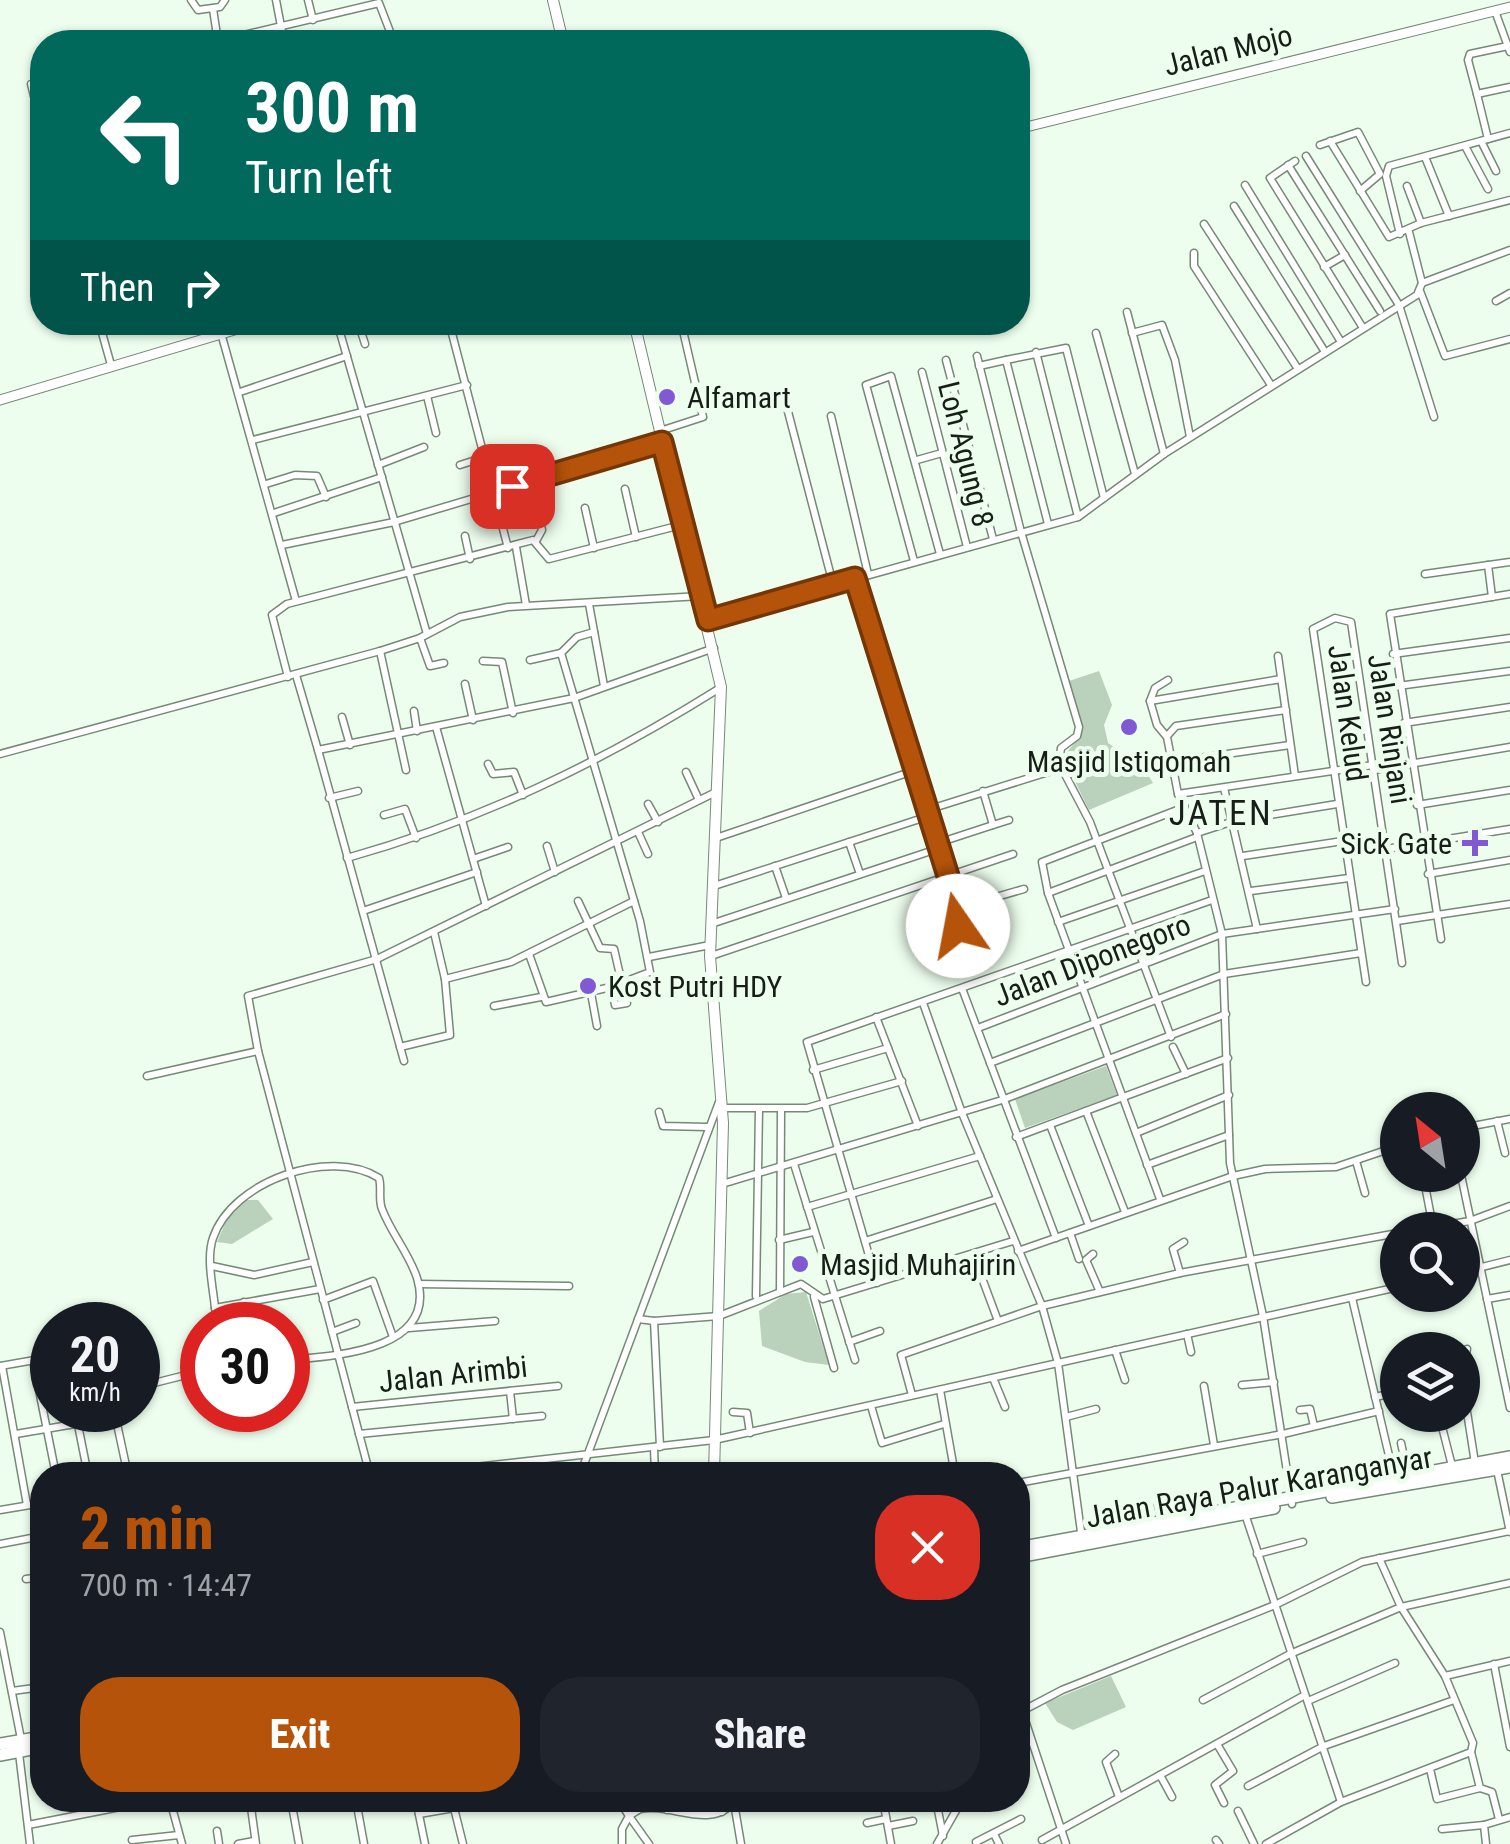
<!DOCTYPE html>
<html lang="en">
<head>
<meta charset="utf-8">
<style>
	:root { --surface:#171b24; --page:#20242c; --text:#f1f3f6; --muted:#9ea1a6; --accent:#b45309 }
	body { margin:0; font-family:"Roboto Condensed",sans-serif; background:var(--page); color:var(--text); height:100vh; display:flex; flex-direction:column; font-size:38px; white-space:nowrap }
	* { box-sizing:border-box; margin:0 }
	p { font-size:32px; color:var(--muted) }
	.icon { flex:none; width:55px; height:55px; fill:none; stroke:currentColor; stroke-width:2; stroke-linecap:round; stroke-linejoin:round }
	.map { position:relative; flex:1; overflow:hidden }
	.details { position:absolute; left:30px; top:1462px; width:1000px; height:350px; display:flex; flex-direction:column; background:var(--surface); border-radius:40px; box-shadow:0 2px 8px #0004 }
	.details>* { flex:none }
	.hud { position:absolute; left:30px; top:30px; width:1000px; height:305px; border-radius:40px; box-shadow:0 2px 8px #0004; background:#00695c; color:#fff; overflow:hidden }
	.needle { width:65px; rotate:330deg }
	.tools { position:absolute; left:1380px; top:1092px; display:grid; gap:20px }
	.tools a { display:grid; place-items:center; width:100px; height:100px; border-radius:50%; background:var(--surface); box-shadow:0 2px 8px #0004; font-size:50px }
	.speed { position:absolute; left:30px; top:1302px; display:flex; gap:20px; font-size:50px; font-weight:700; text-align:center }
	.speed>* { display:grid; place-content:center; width:130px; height:130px; border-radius:50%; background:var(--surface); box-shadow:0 2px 8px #0004; line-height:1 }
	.speed small { font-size:25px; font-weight:400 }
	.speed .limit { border:15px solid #d22; background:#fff; color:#111 }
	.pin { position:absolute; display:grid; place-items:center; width:85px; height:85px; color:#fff; margin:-42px; border-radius:20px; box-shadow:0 5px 15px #0006 }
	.me { position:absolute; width:110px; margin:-55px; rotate:348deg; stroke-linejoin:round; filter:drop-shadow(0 0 8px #0008) }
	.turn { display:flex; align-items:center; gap:35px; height:210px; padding:0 50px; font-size:45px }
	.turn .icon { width:130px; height:130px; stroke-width:2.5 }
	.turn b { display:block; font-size:70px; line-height:85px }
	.then { display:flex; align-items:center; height:95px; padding:0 50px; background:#0003; gap:20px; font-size:38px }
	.round { display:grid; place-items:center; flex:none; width:105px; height:105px; border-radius:40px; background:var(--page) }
	.summary { display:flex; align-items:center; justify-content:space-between; height:170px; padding:0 50px }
	h1 { font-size:60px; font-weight:800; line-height:75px; color:var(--accent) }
	.button { display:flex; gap:20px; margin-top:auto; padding:20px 50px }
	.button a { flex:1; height:115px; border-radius:40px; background:var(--accent); color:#fff; font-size:40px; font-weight:800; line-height:115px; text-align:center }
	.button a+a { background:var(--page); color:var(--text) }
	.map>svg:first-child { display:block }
</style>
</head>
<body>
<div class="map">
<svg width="1510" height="1844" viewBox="0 0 1510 1844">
	<rect width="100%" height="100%" fill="#edfeee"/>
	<!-- green -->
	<g fill="#bad1bb">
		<path d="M1099 671 1112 705 1104 725 1108 743 1143 767 1153 783 1089 810 1063 757 1082 734 1069 681Z"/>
		<path d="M1106 1066 1117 1095 1025 1128 1015 1099Z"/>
		<path d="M247 1200H258L273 1219 232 1244 217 1242 227 1219Z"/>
		<path d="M806 1292 829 1365 805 1362 762 1346 759 1311 786 1294Z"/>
		<path d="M1111 1676 1126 1707 1073 1730 1057 1722 1045 1703Z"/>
	</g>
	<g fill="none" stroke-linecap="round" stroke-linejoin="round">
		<!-- minor casing -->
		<g stroke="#768977" stroke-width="9">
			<g id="minor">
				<path d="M191 0 198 10 220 7 225 0"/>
				<path d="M276 0 284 42"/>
				<path d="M308 0 313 20"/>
				<path d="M213 9 218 42"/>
				<path d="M1495 11 1510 52"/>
				<path d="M214 42 379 3 394 42"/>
				<path d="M352 42 364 37"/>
				<path d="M1508 46 1470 54 1468 60 1477 94 1510 87"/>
				<path d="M42 81 31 84 42 128"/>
				<path d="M1477 94 1488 139"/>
				<path d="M1330 141 1389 237 1421 223 1510 200"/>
				<path d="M1481 141 1496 171"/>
				<path d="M1320 145 1358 132 1380 174 1360 191"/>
				<path d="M1465 146 1488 189"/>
				<path d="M1306 156 1399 305 1434 417"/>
				<path d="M1425 157 1449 216"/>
				<path d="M1295 161 1270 178 1363 328"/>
				<path d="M1288 165 1380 311"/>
				<path d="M1245 185 1341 342"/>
				<path d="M1407 186 1421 223"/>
				<path d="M1234 206 1325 352"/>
				<path d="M1204 224 1298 369"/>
				<path d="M1400 234 1386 176 1389 166 1510 133"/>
				<path d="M1194 253V266L1271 385"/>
				<path d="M1324 267 1345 255"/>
				<path d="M1422 283 1510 250"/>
				<path d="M1420 291 1445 356 1510 339"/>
				<path d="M1496 301 1510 293"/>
				<path d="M1127 312 1164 454"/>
				<path d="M99 322 111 365"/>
				<path d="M337 322 427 634"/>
				<path d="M358 322 365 344"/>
				<path d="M449 322 508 548"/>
				<path d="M221 333 296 601"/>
				<path d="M1096 333 1135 474"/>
				<path d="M1132 333 1162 325 1175 360 1190 437"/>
				<path d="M1036 352 1078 517"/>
				<path d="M977 356 1021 532 1079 727 1077 736 1061 748 1059 763 1090 822 1171 1037"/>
				<path d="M946 360 993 539"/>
				<path d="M1006 360 1066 348 1104 498"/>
				<path d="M979 366 1006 360 1048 524"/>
				<path d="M922 372 967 547"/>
				<path d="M240 392 347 356"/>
				<path d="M427 396 436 433"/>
				<path d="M786 404 833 584"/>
				<path d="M831 416 868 574"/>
				<path d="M660 431 703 417 681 322"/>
				<path d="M253 440 467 385"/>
				<path d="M917 460 942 453"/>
				<path d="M378 465 424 447"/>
				<path d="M460 465 485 457"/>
				<path d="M266 484 295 475 317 476 326 497"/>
				<path d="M625 489 636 537"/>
				<path d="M585 508 594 548"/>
				<path d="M274 513 382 477"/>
				<path d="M465 536 470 559"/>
				<path d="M536 541 542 530 539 517"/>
				<path d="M282 545 394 522 662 442"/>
				<path d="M516 547 526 605"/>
				<path d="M914 561 866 385 891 376 940 554"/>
				<path d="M1488 565 1492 597"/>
				<path d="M1425 574 1510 562"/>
				<path d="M855 578 958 908 960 924 944 930"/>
				<path d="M589 604 604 686"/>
				<path d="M708 620 1078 517 1164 454 1417 295 1422 283 1409 232"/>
				<path d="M420 638 430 666 444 663"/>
				<path d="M380 651 406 770"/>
				<path d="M1393 654 1510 638"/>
				<path d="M1278 656 1295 776"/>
				<path d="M530 660 561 653"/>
				<path d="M483 661 502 662 513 713"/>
				<path d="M296 675 318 750 574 698 714 648"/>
				<path d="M288 677 272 615 287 604 533 540 549 559 681 525"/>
				<path d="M1168 680 1155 688 1150 701 1157 725 1167 737 1178 794 1197 833 1222 934 1230 1163 1263 1316 1292 1504"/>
				<path d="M465 684 473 720"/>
				<path d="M1398 686 1510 671"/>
				<path d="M1150 701 1281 679"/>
				<path d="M414 711 417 731"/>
				<path d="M342 717 350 745"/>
				<path d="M1404 723 1510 707"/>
				<path d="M436 727 486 906"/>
				<path d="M1167 736 1176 726 1286 710"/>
				<path d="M318 750 404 1061"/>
				<path d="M0 754 380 651 420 638 460 617 508 607 701 596"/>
				<path d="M1171 762 1290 745"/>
				<path d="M488 764 493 774 514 772 523 795"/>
				<path d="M1374 770 1510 747"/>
				<path d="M686 772 699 800"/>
				<path d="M1224 788 1257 929"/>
				<path d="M983 791 993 825 1009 820"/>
				<path d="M1178 794 1373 765"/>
				<path d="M329 798 358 791"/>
				<path d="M648 804 658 822"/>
				<path d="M1417 805 1510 790"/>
				<path d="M927 810 1061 768"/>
				<path d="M384 815 405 809 416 838"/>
				<path d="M638 832 648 854"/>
				<path d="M1197 833 1234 821 1337 804"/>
				<path d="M716 838 913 771"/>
				<path d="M849 842 860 874"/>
				<path d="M938 843 993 825"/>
				<path d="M547 846 555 872"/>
				<path d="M1386 849 1510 829"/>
				<path d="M1243 856 1343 841"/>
				<path d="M347 858C482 820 602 762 720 688"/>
				<path d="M473 859 508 847"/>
				<path d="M775 866 786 898"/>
				<path d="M1428 874 1510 860"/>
				<path d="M714 886 929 816"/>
				<path d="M1251 891 1349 878"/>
				<path d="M1048 893 1197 837"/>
				<path d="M578 901 600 948 614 949 622 984"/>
				<path d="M958 908 1024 889"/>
				<path d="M363 911 477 872"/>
				<path d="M1397 921 1510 904"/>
				<path d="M1058 922 1205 871"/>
				<path d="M711 924 940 848"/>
				<path d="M1441 939 1390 614 1510 594"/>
				<path d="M529 954 546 1002 611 987 650 972 640 921 561 653 577 637 594 632"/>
				<path d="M711 956 1013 854"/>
				<path d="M649 957 710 945"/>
				<path d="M445 979 511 962 634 901"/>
				<path d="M1366 982 1313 629 1335 618 1351 622 1402 963"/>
				<path d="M612 987 615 1005 627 1003"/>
				<path d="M963 991 1056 1238"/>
				<path d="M591 993 597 1026"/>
				<path d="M923 1003 962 1113 1042 1306 1058 1363 1082 1539"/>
				<path d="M494 1006 541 997"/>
				<path d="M876 1017 918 1126"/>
				<path d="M978 1028 1222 934 1395 909"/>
				<path d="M400 1047 450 1035 445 979 434 932"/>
				<path d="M1173 1047 1186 1074"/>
				<path d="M990 1063 1224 974 1361 953"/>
				<path d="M813 1070 888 1048"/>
				<path d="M147 1076 258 1051"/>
				<path d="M723 1108H807L902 1081"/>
				<path d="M1086 1111 1125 1212"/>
				<path d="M659 1112 663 1126 707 1127"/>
				<path d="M1497 1121 1505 1153"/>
				<path d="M1050 1125 1089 1226"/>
				<path d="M1462 1128 1510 1119"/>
				<path d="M1136 1133 1229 1095"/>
				<path d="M1016 1137 1228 1058"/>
				<path d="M1356 1161 1365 1193"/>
				<path d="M794 1164 855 1360"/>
				<path d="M1147 1165 1229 1135"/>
				<path d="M1423 1175 1433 1227"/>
				<path d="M1461 1175 1510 1408"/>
				<path d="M722 1184 1002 1100 1226 1014"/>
				<path d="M1160 1199 1048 893 1042 862 1185 807"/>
				<path d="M807 1207 980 1156"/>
				<path d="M1415 1230 1470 1221 1510 1206"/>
				<path d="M1070 1233 1079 1259"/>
				<path d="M779 1240 813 1232"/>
				<path d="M865 1241 997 1199"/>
				<path d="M1018 1251 1233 1176 1265 1169 1336 1167 1398 1146"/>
				<path d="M973 1254 998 1321"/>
				<path d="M1093 1254 1086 1260 1100 1292"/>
				<path d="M212 1266 254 1275 313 1262"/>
				<path d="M1462 1272 1510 1260"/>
				<path d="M1180 1273 1173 1249 1184 1242"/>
				<path d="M877 1283 807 1042 1212 900"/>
				<path d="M419 1284 569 1286"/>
				<path d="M780 1292 781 1110"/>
				<path d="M756 1296 759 1109"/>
				<path d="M814 1297 834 1368"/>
				<path d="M1352 1298 1394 1477"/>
				<path d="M1487 1299 1510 1295"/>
				<path d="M323 1300 373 1281 393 1337"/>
				<path d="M244 1302 248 1325"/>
				<path d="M215 1308 219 1325"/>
				<path d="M638 1319 654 1321 660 1447"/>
				<path d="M654 1321 719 1316 801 1284 823 1299 1013 1241"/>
				<path d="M409 1328 495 1321"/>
				<path d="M332 1332 356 1323"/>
				<path d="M1187 1334 1191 1352"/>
				<path d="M849 1342 880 1331"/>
				<path d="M1115 1350 1125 1380"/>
				<path d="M33 1360 56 1475"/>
				<path d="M288 1360C334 1356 439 1351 417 1278 409 1253 391 1233 382 1209 378 1199 382 1188 379 1178 330 1147 232 1181 213 1238 206 1258 213 1287 215 1308L320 1289"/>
				<path d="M0 1366 52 1357"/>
				<path d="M2 1366 27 1505"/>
				<path d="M1462 1371 1467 1349"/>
				<path d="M993 1378 1005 1407"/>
				<path d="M1462 1380 1475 1463"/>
				<path d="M1242 1385 1274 1382"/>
				<path d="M1204 1386 1214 1445"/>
				<path d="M138 1387 202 1371"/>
				<path d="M940 1390 955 1475"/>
				<path d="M510 1391 513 1419"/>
				<path d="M912 1395 901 1355 1042 1306 1180 1273 1398 1233"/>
				<path d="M1375 1397 1398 1392"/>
				<path d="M871 1406 882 1443 944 1424"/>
				<path d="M352 1407 558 1386"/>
				<path d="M75 1410 88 1475"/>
				<path d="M114 1410 128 1475"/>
				<path d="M1300 1410 1310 1409 1314 1426"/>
				<path d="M733 1412 747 1413 750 1433"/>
				<path d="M1439 1415 1452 1466"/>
				<path d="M1066 1417 1096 1409"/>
				<path d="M16 1434 116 1417"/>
				<path d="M359 1434 542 1416"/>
				<path d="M1401 1443 1408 1475"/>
				<path d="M654 1447 655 1475"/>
				<path d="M1497 1470 1510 1532"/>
				<path d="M370 1475 258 1051 248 996 377 959 716 792"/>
				<path d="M405 1475 714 1440 1398 1287"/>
				<path d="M580 1475 719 1102"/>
				<path d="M1018 1483 1283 1434 1379 1411"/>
				<path d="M1158 1505 1162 1520"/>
				<path d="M0 1510 42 1503"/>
				<path d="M1245 1514 1341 1802"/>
				<path d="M0 1544 42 1536"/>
				<path d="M1257 1554 1303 1542"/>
				<path d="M1379 1558 1401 1607 1445 1676"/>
				<path d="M26 1579 42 1577"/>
				<path d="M0 1632 21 1739"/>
				<path d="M1494 1664 1510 1747"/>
				<path d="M12 1691 42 1687"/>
				<path d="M1018 1696 1022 1711 1018 1713"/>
				<path d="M1203 1700 1290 1654 1401 1607 1510 1583"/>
				<path d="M1308 1701 1395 1663"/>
				<path d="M1217 1744 1233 1771 1215 1785 1224 1803"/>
				<path d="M1471 1752 1480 1788 1492 1792 1499 1819"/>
				<path d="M19 1753 30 1844"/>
				<path d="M1115 1754 1106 1762 1119 1797"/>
				<path d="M1430 1769 1437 1799 1480 1788"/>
				<path d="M1160 1775 1172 1797"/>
				<path d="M1248 1786 1324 1746 1454 1700"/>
				<path d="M170 1800 182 1844"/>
				<path d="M250 1800 256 1844"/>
				<path d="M291 1800 299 1844"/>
				<path d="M356 1800 364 1844"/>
				<path d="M416 1800 425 1844"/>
				<path d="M619 1800 629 1816 622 1829V1844"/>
				<path d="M719 1800 722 1812"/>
				<path d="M883 1800 891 1844"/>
				<path d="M936 1800 943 1836"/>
				<path d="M734 1803 741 1844"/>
				<path d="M667 1810 668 1800"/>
				<path d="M1238 1811 1254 1844"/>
				<path d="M419 1814 454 1808 463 1844"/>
				<path d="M867 1823 886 1819"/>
				<path d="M28 1825 156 1800"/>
				<path d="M888 1826 913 1821"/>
				<path d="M1442 1829 1484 1825"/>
				<path d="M217 1831 219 1844"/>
				<path d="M994 1834 999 1844"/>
				<path d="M132 1840 179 1835"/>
				<path d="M1042 1840 1305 1695"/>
				<path d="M1216 1840 1219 1844"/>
				<path d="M976 1842 1021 1819"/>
				<path d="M238 1844 254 1841"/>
				<path d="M649 1844 629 1816 640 1809C671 1802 712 1832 735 1800"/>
				<path d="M937 1844 962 1800"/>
				<path d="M1066 1844 1022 1711 1062 1690 1275 1605 1362 1562 1510 1531"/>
				<path d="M1266 1844 1341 1802 1471 1752 1473 1743 1445 1676 1510 1661"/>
				<path d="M1486 1844 1484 1825 1510 1817"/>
			</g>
		</g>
		<!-- tertiary casing -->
		<g stroke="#768977" stroke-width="11">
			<g id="tertiary">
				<path d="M1018 129 1510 7"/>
				<path d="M0 400 261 322"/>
			</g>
		</g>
		<!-- secondary casing -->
		<g stroke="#768977" stroke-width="12">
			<g id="secondary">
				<path d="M553 0 563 42"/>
				<path d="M634 322 721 687 710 956 723 1123 714 1475"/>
			</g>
		</g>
		<!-- primary casing -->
		<g stroke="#768977" stroke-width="14">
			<g id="primary">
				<path d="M1332 1497 1510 1467"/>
				<path d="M1018 1548 1510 1457"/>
				<path d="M1018 1557 1274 1508"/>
				<path d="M0 1744 42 1737"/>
				<path d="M0 1755 42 1747"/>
			</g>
		</g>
		<!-- minor -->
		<use href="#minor" stroke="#fff" stroke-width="6"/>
		<!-- tertiary -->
		<use href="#tertiary" stroke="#fff" stroke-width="9"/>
		<!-- secondary -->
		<use href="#secondary" stroke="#fff" stroke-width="10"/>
		<!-- primary -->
		<use href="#primary" stroke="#fff" stroke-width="11"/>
	</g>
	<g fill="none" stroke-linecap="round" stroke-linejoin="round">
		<!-- route casing -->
		<g stroke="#753606" stroke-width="25">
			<path id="route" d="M512 486 662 442 708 620 855 578 958 908V926"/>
		</g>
		<!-- route -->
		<use href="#route" stroke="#b45309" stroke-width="18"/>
	</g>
	<!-- markers -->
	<g fill="#8159d3" stroke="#edfeee" stroke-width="4">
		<circle cx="667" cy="397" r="10"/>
		<circle cx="1129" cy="727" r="10"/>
		<path d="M1470 828h10v10h10v10h-10v10h-10v-10h-10v-10h10z"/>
		<circle cx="588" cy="986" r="10"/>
		<circle cx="800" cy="1264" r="10"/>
	</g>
	<g text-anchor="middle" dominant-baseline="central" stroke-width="10" stroke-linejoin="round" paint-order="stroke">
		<!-- street labels -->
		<g font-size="30" fill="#171e17" stroke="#edfeee">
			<text transform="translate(1228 50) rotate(-14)">Jalan Mojo</text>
			<text transform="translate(966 454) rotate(76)">Loh Agung 8</text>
			<text transform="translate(1348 713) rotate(82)">Jalan Kelud</text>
			<text transform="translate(1390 729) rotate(81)">Jalan Rinjani</text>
			<text transform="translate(1092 960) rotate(-21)">Jalan Diponegoro</text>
			<text transform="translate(453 1374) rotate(-6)">Jalan Arimbi</text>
			<text transform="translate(1259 1487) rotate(-10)">Jalan Raya Palur Karanganyar</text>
		</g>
		<!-- poi labels -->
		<g font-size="30" fill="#171e17" stroke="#edfeee" text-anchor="start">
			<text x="687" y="397">Alfamart</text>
			<text x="1129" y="761" text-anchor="middle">Masjid Istiqomah</text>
			<text x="1452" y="843" text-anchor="end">Sick Gate</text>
			<text x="608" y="986">Kost Putri HDY</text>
			<text x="820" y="1264">Masjid Muhajirin</text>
		</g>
		<!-- quarter labels -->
		<g font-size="35" letter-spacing="2.5" fill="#171e17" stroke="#edfeee">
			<text x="1221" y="813">JATEN</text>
		</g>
	</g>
</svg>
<div class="tools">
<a><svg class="needle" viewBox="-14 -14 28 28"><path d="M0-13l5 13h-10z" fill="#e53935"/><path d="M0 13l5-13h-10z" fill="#9ea1a6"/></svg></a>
<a><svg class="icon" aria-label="search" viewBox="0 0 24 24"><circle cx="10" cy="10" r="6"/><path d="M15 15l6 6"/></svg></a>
<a><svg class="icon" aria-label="layers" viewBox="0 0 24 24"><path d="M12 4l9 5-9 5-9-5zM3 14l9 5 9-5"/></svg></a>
</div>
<div class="speed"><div>20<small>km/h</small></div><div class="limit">30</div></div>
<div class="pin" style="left:512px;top:486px;background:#d93025"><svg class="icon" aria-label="arrive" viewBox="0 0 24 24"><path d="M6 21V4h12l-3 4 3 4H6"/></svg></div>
<svg class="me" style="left:958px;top:926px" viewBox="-20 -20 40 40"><circle r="19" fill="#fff"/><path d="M0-13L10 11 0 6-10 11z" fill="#b45309"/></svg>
<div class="hud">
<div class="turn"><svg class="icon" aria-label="left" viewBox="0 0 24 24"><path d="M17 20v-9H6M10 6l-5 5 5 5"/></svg><div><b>300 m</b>Turn left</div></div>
<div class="then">Then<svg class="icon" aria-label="right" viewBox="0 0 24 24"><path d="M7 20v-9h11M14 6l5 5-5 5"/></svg></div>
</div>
<section class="details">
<div class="summary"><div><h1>2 min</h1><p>700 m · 14:47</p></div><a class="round" style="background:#d93025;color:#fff"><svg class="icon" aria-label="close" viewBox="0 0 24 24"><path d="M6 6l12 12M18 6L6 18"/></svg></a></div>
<div class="button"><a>Exit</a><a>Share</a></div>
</section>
</div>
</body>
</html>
